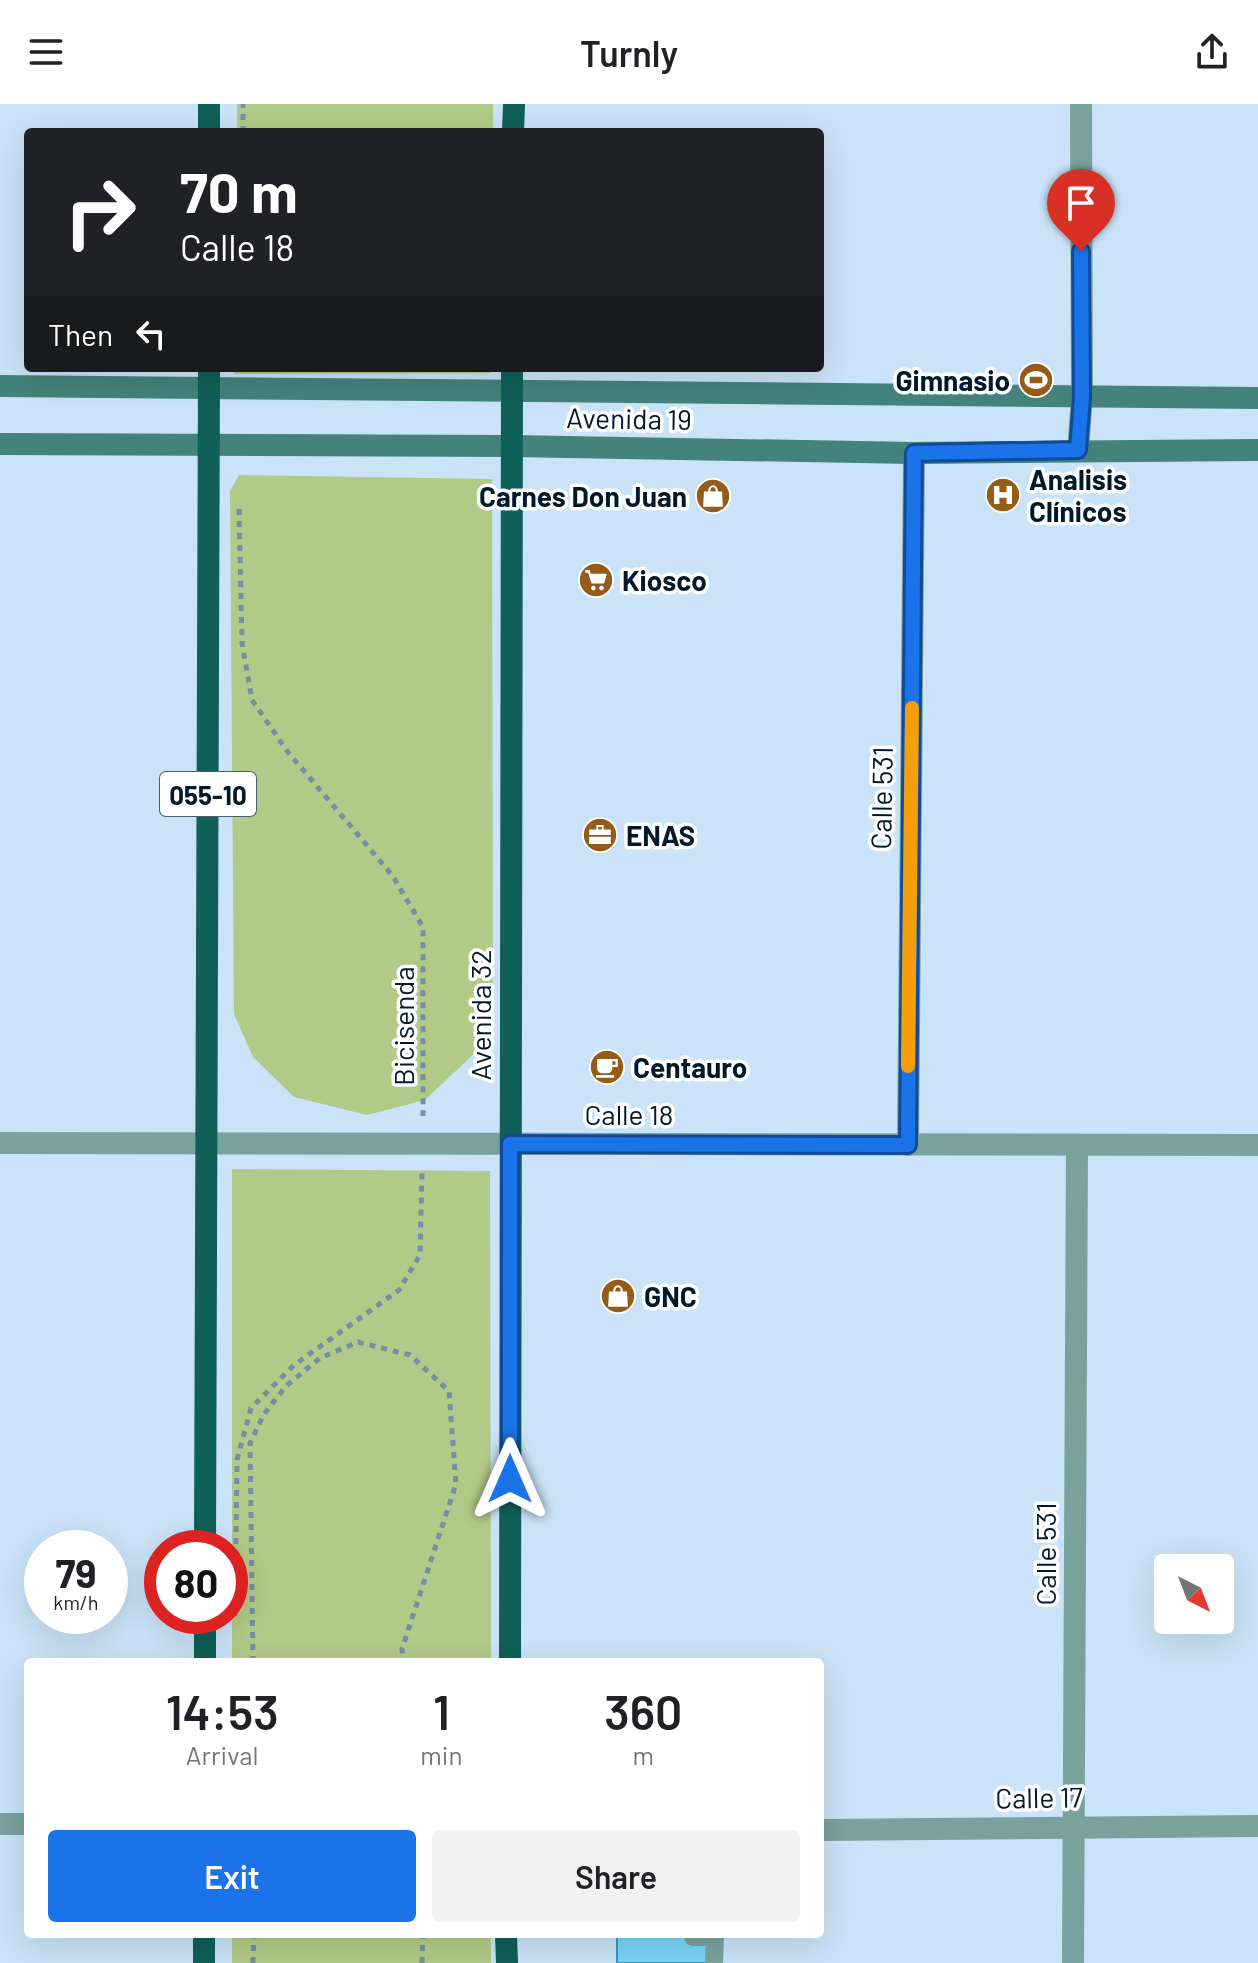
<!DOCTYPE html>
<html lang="en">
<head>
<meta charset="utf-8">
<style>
	:root { --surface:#fff; --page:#f2f2f2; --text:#202124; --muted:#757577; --accent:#1a73e8 }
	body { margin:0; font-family:Barlow,sans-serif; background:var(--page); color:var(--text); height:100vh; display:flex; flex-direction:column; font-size:30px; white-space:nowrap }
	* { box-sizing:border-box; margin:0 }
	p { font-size:26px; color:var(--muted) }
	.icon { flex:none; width:44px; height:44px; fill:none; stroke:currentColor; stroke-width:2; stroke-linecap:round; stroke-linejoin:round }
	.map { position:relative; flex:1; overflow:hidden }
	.drawer { position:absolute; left:24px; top:1554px; width:800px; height:280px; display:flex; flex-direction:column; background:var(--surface); border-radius:8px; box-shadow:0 8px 32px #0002 }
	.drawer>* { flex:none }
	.banner { position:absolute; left:24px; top:24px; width:800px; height:244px; border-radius:8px; box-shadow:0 8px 32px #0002; background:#202124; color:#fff; overflow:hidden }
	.needle { width:52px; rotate:138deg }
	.fabs { position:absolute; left:1154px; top:1450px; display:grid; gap:16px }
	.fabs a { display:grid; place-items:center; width:80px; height:80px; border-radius:8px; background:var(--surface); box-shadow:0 8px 32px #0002; font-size:40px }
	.speed { position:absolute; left:24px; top:1426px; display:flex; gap:16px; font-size:40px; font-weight:700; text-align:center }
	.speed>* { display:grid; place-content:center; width:104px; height:104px; border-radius:50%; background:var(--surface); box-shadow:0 8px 32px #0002; line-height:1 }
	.speed small { font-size:20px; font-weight:400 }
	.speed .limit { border:12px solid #d22; background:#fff; color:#111 }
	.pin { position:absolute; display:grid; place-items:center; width:68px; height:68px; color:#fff; margin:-82px -34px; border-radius:50% 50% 50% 0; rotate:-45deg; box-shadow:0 0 8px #0007 }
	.pin .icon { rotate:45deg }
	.me { position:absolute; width:88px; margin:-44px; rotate:0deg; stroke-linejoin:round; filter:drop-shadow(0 0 6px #0008) }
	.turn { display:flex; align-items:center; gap:28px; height:168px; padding:0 24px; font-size:36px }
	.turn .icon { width:104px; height:104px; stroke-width:2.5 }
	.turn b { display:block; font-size:56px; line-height:68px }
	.then { display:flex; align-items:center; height:76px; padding:0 24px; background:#0003; gap:16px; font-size:30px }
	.eta { display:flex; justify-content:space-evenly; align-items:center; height:136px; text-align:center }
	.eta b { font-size:48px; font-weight:600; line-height:56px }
	.action { display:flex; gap:16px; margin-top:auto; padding:16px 24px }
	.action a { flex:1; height:92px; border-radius:8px; background:var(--accent); color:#fff; font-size:32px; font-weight:600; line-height:92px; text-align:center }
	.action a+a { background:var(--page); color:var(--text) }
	header { display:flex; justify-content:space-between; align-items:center; height:104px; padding:0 24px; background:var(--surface); font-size:36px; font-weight:600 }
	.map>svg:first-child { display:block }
</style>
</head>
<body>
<header><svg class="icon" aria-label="menu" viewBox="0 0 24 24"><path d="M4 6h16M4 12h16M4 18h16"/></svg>Turnly<svg class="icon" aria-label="share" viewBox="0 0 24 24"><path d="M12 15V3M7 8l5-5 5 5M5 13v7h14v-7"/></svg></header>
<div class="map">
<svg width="1258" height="1859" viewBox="0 0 1258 1859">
	<rect width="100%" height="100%" fill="#cae3f8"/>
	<!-- green -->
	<g fill="#b2ca87">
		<rect x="237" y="0" width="256" height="28"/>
		<path d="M235 264H491V269L235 270Z"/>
		<path d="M239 371 492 375 493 897 476 948 425 996 367 1011 294 993 253 953 234 910 230 387Z"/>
		<path d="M232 1065 490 1067 491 1558H232Z"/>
		<rect x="232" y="1830" width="259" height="29"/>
	</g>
	<!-- building -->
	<rect fill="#79d4f7" stroke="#3a98b9" stroke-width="2" x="617" y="1830" width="96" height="29"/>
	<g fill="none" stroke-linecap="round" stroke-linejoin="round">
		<!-- path -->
		<g stroke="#768fa3" stroke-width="5" stroke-dasharray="6 6" stroke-linecap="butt">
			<path d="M243 28V0"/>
			<path d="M239 405 242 539 252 596 287 647 392 771 423 823V1012"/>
			<path d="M235 1512 237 1356 251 1304 293 1262 399 1186 420 1151 422 1066"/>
			<path d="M253 1558 250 1339 264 1310 286 1282 320 1254 358 1238 410 1251 449 1287 456 1380 402 1545 403 1558"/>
			<path d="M253 1859 254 1830"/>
			<path d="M422 1859 423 1830"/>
		</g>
		<!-- service -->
		<g stroke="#7aa29c" stroke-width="18">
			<path d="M693 1833H715"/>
			<path d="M714 1859 715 1830"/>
		</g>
		<!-- minor -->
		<g stroke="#7aa29c" stroke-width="22">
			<path d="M1078 346 1082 293 1081 0"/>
			<path d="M0 1039 1258 1041"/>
			<path d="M908 1041 914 349"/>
			<path d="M0 1720H28"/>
			<path d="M820 1726 1258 1722"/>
			<path d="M1073 1859 1077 1041"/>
		</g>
		<!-- secondary -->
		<g stroke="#43837b" stroke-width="22">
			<path d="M0 282 1258 294"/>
			<path d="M0 340 511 342 914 349 1258 346"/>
		</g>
		<!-- trunk -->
		<g stroke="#0f6058" stroke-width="22">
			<path d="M209 0V28"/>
			<path d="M513 28 514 0"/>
			<path d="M205 1444 209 264"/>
			<path d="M205 1558V1512"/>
			<path d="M510 1558 512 264"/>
			<path d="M506 1830 507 1859"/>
			<path d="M204 1859V1830"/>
		</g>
	</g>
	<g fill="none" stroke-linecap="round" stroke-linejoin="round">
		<!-- route casing -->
		<g stroke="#114b97" stroke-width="20">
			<path id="route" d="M510 1375V1040L908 1041 914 349 1078 346 1082 293 1081 147"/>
		</g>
		<!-- route -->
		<use href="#route" stroke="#1a73e8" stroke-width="14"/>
		<!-- slow -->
		<path stroke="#f59e0b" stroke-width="14" d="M908 962 912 604"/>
	</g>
	<!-- icons -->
	<defs>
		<g id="stadium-disc" transform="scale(1.8)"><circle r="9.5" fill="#955b18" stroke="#fff"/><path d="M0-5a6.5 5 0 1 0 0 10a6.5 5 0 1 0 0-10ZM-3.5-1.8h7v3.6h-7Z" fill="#fff"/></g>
		<g id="hospital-disc" transform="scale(1.8)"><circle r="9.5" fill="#955b18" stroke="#fff"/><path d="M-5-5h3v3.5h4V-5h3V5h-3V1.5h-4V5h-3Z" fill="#fff"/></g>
		<g id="shop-disc" transform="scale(1.8)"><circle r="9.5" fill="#955b18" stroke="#fff"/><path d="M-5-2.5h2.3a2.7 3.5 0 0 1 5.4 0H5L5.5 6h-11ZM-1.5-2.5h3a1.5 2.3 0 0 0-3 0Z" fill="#fff"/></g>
		<g id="supermarket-disc" transform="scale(1.8)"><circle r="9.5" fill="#955b18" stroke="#fff"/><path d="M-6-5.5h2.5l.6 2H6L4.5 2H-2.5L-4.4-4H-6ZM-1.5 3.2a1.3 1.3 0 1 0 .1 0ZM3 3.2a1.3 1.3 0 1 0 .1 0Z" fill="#fff"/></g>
		<g id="office-disc" transform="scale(1.8)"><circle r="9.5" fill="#955b18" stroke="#fff"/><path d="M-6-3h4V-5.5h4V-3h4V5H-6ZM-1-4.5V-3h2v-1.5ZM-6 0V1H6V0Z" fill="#fff"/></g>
		<g id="cafe-disc" transform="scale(1.8)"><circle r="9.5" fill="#955b18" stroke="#fff"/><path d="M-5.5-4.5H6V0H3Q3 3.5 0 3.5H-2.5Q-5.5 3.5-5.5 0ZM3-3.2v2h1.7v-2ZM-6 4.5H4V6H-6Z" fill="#fff"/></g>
	</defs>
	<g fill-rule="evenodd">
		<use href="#stadium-disc" x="1036" y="276"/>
		<use href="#hospital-disc" x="1003" y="391"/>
		<use href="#shop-disc" x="713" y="392"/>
		<use href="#supermarket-disc" x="596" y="476"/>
		<use href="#office-disc" x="600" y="731"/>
		<use href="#cafe-disc" x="607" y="963"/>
		<use href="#shop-disc" x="618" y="1192"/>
	</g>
	<g text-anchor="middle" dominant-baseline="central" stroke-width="7" stroke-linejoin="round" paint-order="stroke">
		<!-- shield labels -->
		<rect fill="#fff" stroke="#4d5e6b" stroke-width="2" x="160" y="668" width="96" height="44" rx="6"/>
		<g font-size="26" font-weight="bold" fill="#01192c">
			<text x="208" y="690">055-10</text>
		</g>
		<!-- poi labels -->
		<g font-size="28" font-weight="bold" fill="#01192c" stroke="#fff" text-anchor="start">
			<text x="1010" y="276" text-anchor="end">Gimnasio</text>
			<text x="1029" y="375">Analisis<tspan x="1029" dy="32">Clínicos</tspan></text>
			<text x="687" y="392" text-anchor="end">Carnes Don Juan</text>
			<text x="622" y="476">Kiosco</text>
			<text x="626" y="731">ENAS</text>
			<text x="633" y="963">Centauro</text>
			<text x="644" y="1192">GNC</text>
		</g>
		<!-- street labels -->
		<g font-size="28" fill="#01192c" stroke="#fff">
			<text transform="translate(629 314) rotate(1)">Avenida 19</text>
			<text transform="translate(881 694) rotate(-89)">Calle 531</text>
			<text transform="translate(480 911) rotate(-90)">Avenida 32</text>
			<text transform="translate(403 922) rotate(-90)">Bicisenda</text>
			<text x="629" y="1010">Calle 18</text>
			<text transform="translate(1045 1450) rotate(-90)">Calle 531</text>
			<text transform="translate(1039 1693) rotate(-1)">Calle 17</text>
		</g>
	</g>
</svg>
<div class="fabs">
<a><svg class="needle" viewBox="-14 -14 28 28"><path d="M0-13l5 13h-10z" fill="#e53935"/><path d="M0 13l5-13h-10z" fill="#757577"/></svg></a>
</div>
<div class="speed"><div>79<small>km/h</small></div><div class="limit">80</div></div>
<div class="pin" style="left:1081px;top:147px;background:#d93025"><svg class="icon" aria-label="arrive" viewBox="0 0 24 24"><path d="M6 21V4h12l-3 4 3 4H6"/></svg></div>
<svg class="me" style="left:510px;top:1375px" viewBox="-20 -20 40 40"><path d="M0-17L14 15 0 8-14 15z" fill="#1a73e8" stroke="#fff" stroke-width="4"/></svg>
<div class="banner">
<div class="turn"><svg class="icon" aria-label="right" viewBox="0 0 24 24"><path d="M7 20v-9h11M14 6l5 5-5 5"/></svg><div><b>70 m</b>Calle 18</div></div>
<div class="then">Then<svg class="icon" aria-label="left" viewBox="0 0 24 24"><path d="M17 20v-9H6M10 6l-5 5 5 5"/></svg></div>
</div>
<section class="drawer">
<div class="eta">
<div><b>14:53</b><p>Arrival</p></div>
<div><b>1</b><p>min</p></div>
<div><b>360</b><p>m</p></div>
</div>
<div class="action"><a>Exit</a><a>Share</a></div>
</section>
</div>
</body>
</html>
